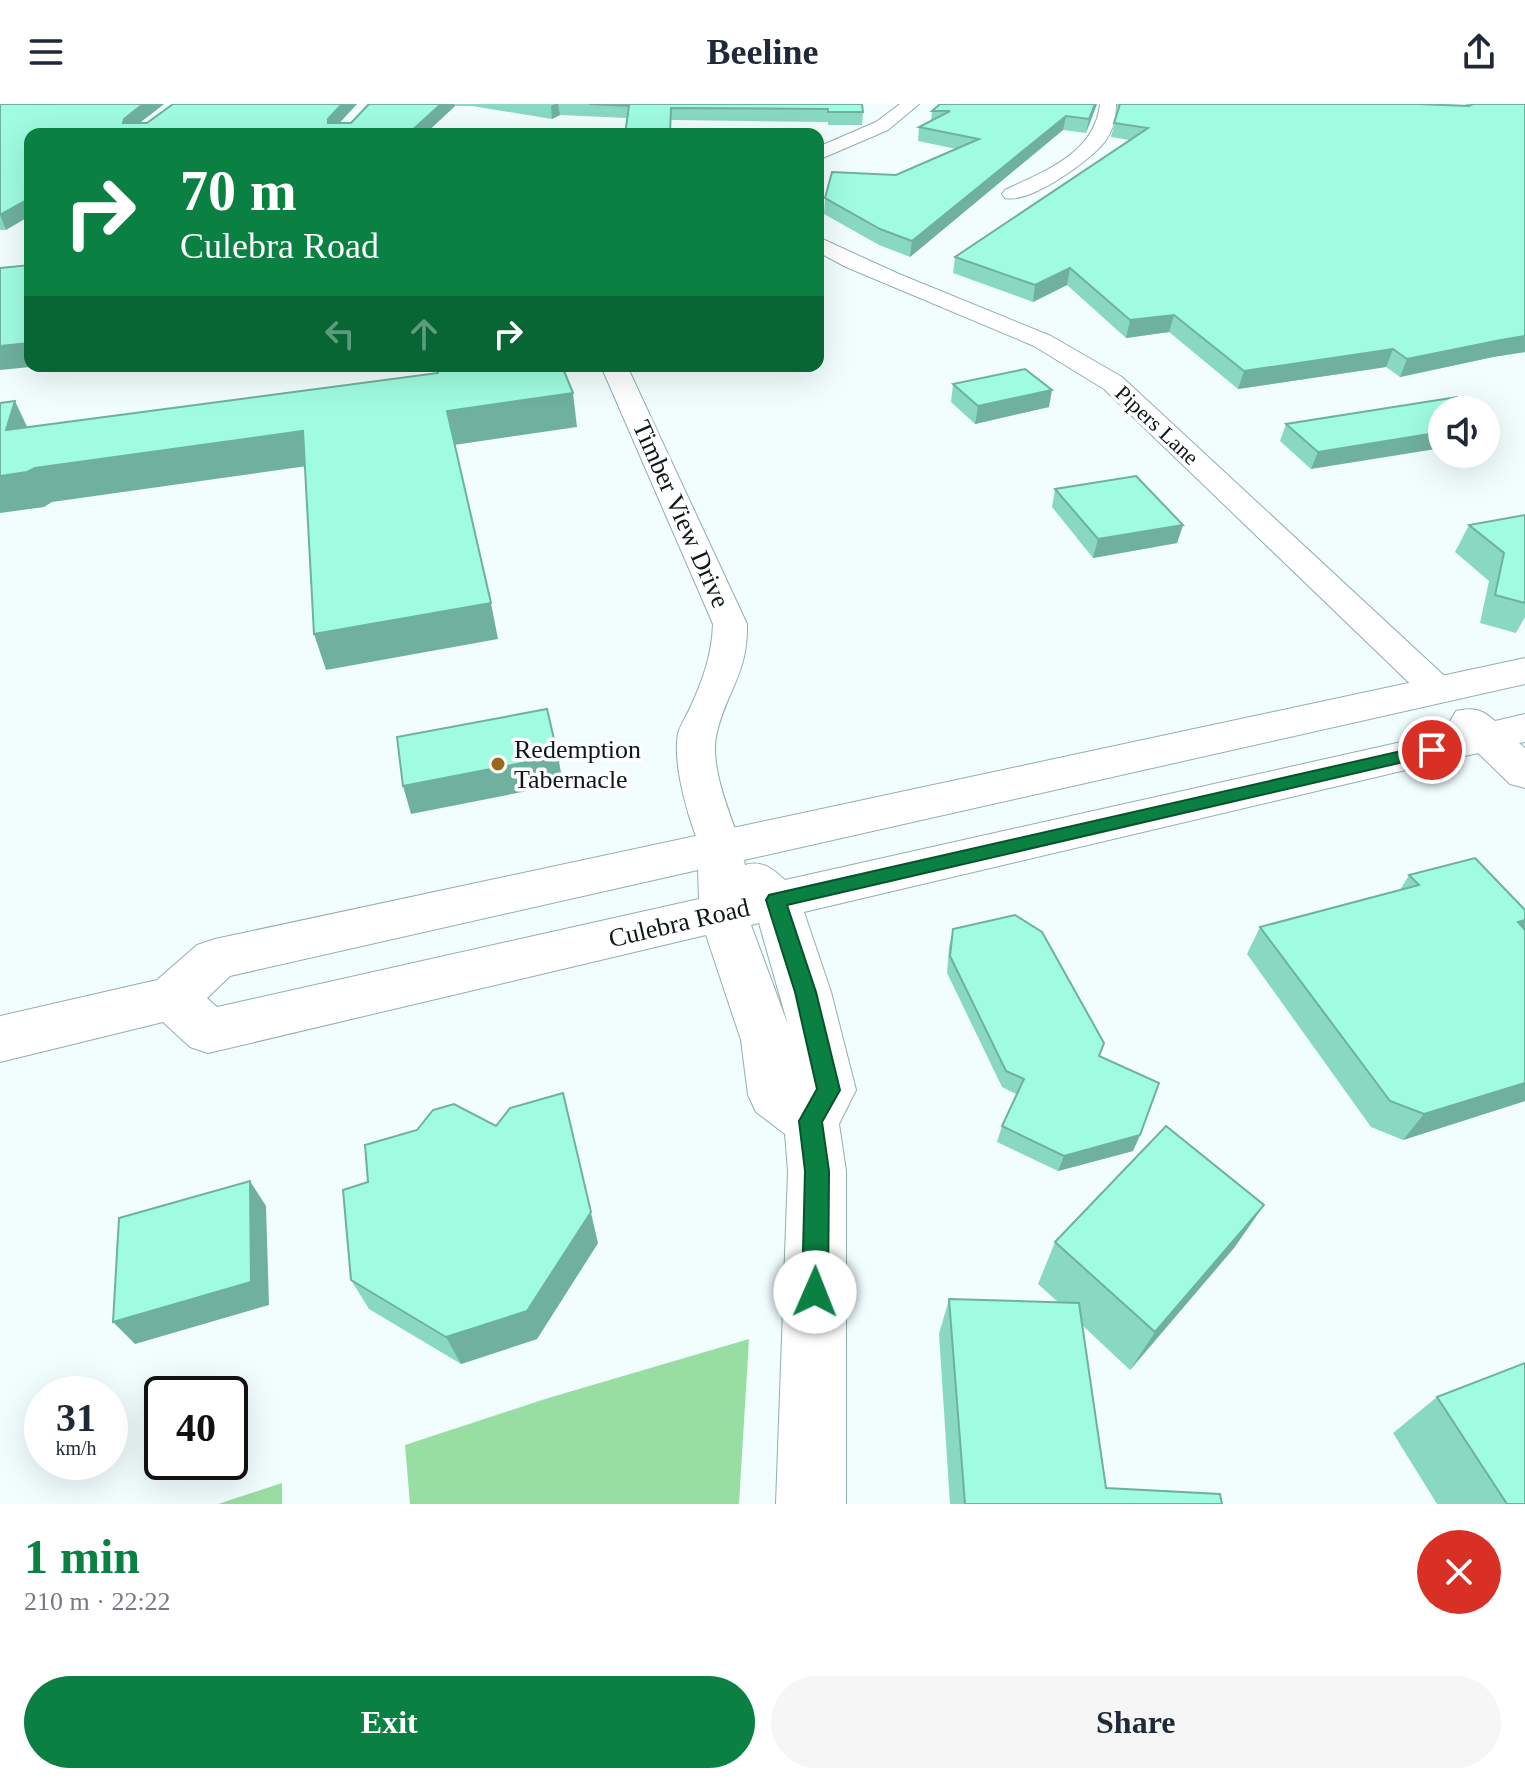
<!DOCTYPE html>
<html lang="en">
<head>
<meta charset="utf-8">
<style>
	:root { --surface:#fff; --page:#f6f6f7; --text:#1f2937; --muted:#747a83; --accent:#0b8043 }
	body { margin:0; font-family:Georgia,serif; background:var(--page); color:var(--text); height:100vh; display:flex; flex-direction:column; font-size:30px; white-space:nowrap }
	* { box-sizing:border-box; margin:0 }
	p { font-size:26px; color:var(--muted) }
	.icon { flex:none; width:44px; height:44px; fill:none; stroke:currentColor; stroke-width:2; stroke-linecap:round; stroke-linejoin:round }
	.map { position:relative; height:1400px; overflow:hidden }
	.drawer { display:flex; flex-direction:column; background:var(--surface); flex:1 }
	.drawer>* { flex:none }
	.guide { position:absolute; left:24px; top:24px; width:800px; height:244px; border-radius:16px; box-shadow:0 8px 32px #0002; background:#0b8043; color:#fff; overflow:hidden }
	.tools { position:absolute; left:1428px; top:292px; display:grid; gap:16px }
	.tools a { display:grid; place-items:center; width:72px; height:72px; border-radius:50%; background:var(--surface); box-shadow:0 8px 32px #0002; font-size:40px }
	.speed { position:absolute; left:24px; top:1272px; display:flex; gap:16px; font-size:40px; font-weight:700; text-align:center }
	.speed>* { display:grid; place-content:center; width:104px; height:104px; border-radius:50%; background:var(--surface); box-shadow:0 8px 32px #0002; line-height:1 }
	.speed small { font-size:20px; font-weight:400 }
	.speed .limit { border:4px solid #111; border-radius:12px; background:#fff; color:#111 }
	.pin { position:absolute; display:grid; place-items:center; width:68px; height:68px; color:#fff; margin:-34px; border:4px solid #fff; border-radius:50%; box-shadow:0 2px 8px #0007 }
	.me { position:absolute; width:88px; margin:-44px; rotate:1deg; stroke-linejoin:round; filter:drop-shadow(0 0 6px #0008) }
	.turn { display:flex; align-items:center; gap:28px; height:168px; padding:0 24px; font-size:36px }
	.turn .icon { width:104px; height:104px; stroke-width:2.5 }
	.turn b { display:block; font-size:56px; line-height:68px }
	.lanes { display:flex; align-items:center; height:76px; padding:0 24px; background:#0003; justify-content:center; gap:40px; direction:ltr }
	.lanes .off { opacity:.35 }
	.round { display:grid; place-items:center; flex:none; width:84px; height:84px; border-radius:42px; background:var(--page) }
	.overview { display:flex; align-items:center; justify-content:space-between; height:136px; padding:0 24px }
	h1 { font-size:48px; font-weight:600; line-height:60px; color:var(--accent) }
	.cta { display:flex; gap:16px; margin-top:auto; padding:16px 24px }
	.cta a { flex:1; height:92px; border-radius:48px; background:var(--accent); color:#fff; font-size:32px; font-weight:600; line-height:92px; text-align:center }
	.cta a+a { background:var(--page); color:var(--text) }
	header { display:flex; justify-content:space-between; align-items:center; height:104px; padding:0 24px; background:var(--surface); font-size:36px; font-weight:600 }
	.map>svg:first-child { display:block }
</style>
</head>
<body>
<header><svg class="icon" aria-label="menu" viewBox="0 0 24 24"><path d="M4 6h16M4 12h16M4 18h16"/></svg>Beeline<svg class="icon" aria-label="share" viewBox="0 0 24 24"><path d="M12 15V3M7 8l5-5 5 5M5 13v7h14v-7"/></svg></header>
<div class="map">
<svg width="1525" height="1400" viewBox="0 0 1525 1400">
	<rect width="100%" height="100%" fill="#f2fefe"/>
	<!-- green -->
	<g fill="#98dda1">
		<path d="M749 1235 739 1400H410L405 1341 545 1295Z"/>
		<path d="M282 1379V1400H218Z"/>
	</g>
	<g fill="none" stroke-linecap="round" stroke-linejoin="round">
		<!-- street casing -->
		<g stroke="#91aeaf" stroke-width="2">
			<g id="street">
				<path d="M900 0H919L888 26 818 56V43L876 18Z"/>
				<path d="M1100 0H1116C1116 13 1114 25 1106 36 1092 56 1030 100 1005 94L1002 90 1005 86C1045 67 1095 49 1100 0Z"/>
				<path d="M818 133 899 170 1051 232 1122 273 1452 579 1457 587 1452 595 1439 599 1426 595 1104 285 1034 242 846 163 818 148Z"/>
				<path d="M601 262H627L747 520C748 570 727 586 717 628 708 661 731 712 742 744L736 755 721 759 706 755C691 726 672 663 678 630 680 621 687 611 691 602 703 575 712 551 713 520Z"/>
			</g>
		</g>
		<!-- secondary casing -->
		<g stroke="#91aeaf" stroke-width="2">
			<path id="secondary" d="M1525 554V580L744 756 745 761C762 756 772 764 785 776L1455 626 1450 617 1456 607C1473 603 1482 605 1495 617L1525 610V638L1519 639 1525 644V684L1510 680 1478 649 804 808 831 888 856 986 839 1020 846 1067V1400H776L788 1067 785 1030 756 1008 748 991 741 936 706 831 208 949 190 943 163 918 0 958V912L157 876 197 841 215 835ZM698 766 699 795 217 903 207 894 230 872ZM759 819 788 921 751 821Z"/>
		</g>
		<!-- street -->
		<use href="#street" fill="#fff" fill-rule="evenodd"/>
		<!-- secondary -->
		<use href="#secondary" fill="#fff" fill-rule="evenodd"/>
	</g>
	<!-- wall -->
	<g fill="#89d9c2">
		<path d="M0 0H164L139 19H147L173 0H357L339 19H351L369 0H862L863 8 862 21H828V18L672 16 560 11 552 15 472 2H455L425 30H30L6 126H0Z"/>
		<path d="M940 0H1097L1086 29 1063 26 910 153 879 141 824 110 825 94 896 71 956 45 918 37 919 23 931 17 932 7Z"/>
		<path d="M1117 0H1418L1467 2 1465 0H1442H1525V248L1493 253 1400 273 1386 263 1238 285 1169 228 1126 234 1067 181 1033 198 953 169 955 153 1129 36 1111 33 1118 7Z"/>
		<path d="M953 280 1049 303 975 320 951 298Z"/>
		<path d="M1457 293 1311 365 1280 337 1286 320Z"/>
		<path d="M1055 385 1183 421 1177 439 1093 454 1052 403Z"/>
		<path d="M1525 411V513L1516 529 1480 519 1489 477 1455 448 1469 421Z"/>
		<path d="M1409 771 1525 826V997L1403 1036 1371 1023 1247 850 1260 823 1400 786Z"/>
		<path d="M953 825 1099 952 1140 1031 1133 1047 1058 1067 997 1038 1002 1022 1016 990 1002 983 947 869 949 843Z"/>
		<path d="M1264 1101 1234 1144 1130 1266 1082 1221 1106 1384 1222 1400H950L939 1230 949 1195 1058 1198 1038 1180 1055 1138Z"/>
		<path d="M598 1139 537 1235 461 1260 369 1205 351 1176Z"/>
		<path d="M1437 1293 1525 1400H1437L1393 1329Z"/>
	</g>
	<!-- shaded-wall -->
	<g fill="#6fb09e">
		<path d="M143 0H164L128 28 123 19 124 15Z"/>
		<path d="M342 0H357L331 28 330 30 328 15Z"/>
		<path d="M441 0H454L455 2 425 30H408Z"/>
		<path d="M555 0H558L560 11 552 15 551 2Z"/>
		<path d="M1095 0H1097L1086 29 1089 15Z"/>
		<path d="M1066 12 1063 26 910 153 912 137Z"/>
		<path d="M30 94V112L6 126 0 111Z"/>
		<path d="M823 159V179L818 182V162Z"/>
		<path d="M1070 164 1067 181 1033 198 1035 181Z"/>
		<path d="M1174 211 1169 228 1126 234 1130 216Z"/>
		<path d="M1525 232V248L1493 253 1400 273 1407 255 1501 236Z"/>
		<path d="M30 239V262H40L0 266V242Z"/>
		<path d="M1393 245 1386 263 1238 285 1244 267Z"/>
		<path d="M1052 286 1049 303 975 320 978 302Z"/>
		<path d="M573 289 577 323 454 341 447 307Z"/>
		<path d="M15 297 31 331 6 326Z"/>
		<path d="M1494 319 1486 335V320Z"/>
		<path d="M303 327 314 361 52 398 44 403 0 409V372L35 364Z"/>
		<path d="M1442 328V344L1311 365 1318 348Z"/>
		<path d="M1183 421 1177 439 1093 454 1098 435Z"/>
		<path d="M491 499 498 535 326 566 314 530Z"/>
		<path d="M558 652 563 680 411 710 403 682Z"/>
		<path d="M1525 816V825L1512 842 1518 818Z"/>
		<path d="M1525 979V997L1403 1036 1424 1010Z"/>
		<path d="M563 989 598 1139 537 1235 461 1260 446 1233Z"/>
		<path d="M1140 1031 1133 1047 1058 1067 1064 1052Z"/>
		<path d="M250 1077 266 1102 269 1201 135 1240 113 1218Z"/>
		<path d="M1264 1101 1234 1144 1130 1266 1155 1228Z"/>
	</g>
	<!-- building -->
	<g fill="#9ffce1" stroke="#6fb09e" stroke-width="2">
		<path d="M0 0H143L124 15 123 19H147L173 0H342L328 15V19H351L369 0H441L408 30H30V94L0 111Z"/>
		<path d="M589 0H862L863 8H828V5L671 4 670 30H625L629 2Z"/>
		<path d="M940 0H1095L1089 15 1066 12 912 137 880 125 825 94 832 68 896 71 979 35 919 23 950 7H932Z"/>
		<path d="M1120 0H1418L1469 2 1473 0H1525V232L1501 236 1407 255 1393 245 1244 267 1174 211 1130 216 1070 164 1035 181 955 153 1148 24 1114 19Z"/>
		<path d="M30 161V239L0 242V164Z"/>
		<path d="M436 262H562L573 289 447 307 491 499 314 530 303 327 35 364 27 368 0 372V299L15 297 6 326 438 269Z"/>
		<path d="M1025 265 1052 286 978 302 953 280Z"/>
		<path d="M1457 293 1475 306H1442V328L1318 348 1286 320Z"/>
		<path d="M1486 314 1494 319 1486 320Z"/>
		<path d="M1136 372 1183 421 1098 435 1055 385Z"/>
		<path d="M1525 411V499L1495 491 1504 449 1469 421Z"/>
		<path d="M547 605 558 652 403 682 397 633Z"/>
		<path d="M1475 754 1525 806V816L1518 818 1525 826V979L1424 1010 1390 997 1260 823 1419 781 1409 771Z"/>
		<path d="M1015 811 1042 828 1104 939 1099 952 1159 979 1140 1031 1064 1052 1002 1022 1024 975 1006 967 950 852 953 825Z"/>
		<path d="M563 989 591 1108 527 1207 446 1233 351 1176 343 1086 368 1078 365 1041 417 1026 433 1006 454 1000 496 1022 510 1004Z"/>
		<path d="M1166 1022 1264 1101 1155 1228 1055 1138Z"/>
		<path d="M250 1077 251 1178 113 1218 119 1114Z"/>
		<path d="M949 1195 1079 1199 1106 1384 1220 1390 1222 1400H965Z"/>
		<path d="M1525 1259V1400H1507L1437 1293Z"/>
	</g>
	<!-- route -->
	<path fill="#0b8043" stroke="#07532c" stroke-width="2" d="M1432 640 1440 646 1438 650 787 801 816 888 840 986 822 1018 829 1067 828 1188 824 1197 815 1201 806 1197 802 1188 805 1067 799 1017 817 985 795 888 766 796 769 791Z"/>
	<!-- markers -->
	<circle fill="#9a681c" stroke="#fff" stroke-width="3" cx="498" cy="660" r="8"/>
	<g text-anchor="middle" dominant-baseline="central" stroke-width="7" stroke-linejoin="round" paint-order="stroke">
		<!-- far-street labels -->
		<g font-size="22" fill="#0d1818" stroke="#fff">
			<text transform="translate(1157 321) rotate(43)">Pipers Lane</text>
		</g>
		<!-- street labels -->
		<g font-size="26" fill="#0d1818" stroke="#fff">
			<text transform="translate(681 410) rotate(66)">Timber View Drive</text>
			<text transform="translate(679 819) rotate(-13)">Culebra Road</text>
		</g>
		<!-- poi labels -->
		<g font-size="26" fill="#0d1818" stroke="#fff" text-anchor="start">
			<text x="514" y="645">Redemption<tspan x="514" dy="30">Tabernacle</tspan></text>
		</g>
	</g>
</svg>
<div class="tools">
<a><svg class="icon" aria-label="sound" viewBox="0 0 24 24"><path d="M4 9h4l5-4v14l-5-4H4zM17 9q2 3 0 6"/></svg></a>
</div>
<div class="speed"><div>31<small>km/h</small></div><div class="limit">40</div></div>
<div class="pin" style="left:1432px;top:646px;background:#d93025"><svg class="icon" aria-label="arrive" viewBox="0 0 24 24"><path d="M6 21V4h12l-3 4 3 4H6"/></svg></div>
<svg class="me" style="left:815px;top:1188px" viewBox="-20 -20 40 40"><circle r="19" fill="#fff"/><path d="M0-13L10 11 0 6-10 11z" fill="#0b8043"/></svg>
<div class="guide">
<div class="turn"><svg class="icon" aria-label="right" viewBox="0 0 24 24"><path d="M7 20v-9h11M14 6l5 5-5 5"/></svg><div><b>70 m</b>Culebra Road</div></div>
<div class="lanes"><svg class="icon off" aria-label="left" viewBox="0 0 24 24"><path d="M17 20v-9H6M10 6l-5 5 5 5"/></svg><svg class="icon off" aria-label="ahead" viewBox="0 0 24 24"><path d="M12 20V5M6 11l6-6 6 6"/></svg><svg class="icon" aria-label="right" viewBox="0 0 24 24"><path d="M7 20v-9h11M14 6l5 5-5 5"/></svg></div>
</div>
</div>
<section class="drawer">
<div class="overview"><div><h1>1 min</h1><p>210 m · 22:22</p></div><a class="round" style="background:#d93025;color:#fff"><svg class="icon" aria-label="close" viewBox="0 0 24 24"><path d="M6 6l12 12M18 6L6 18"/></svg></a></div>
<div class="cta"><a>Exit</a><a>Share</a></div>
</section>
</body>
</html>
